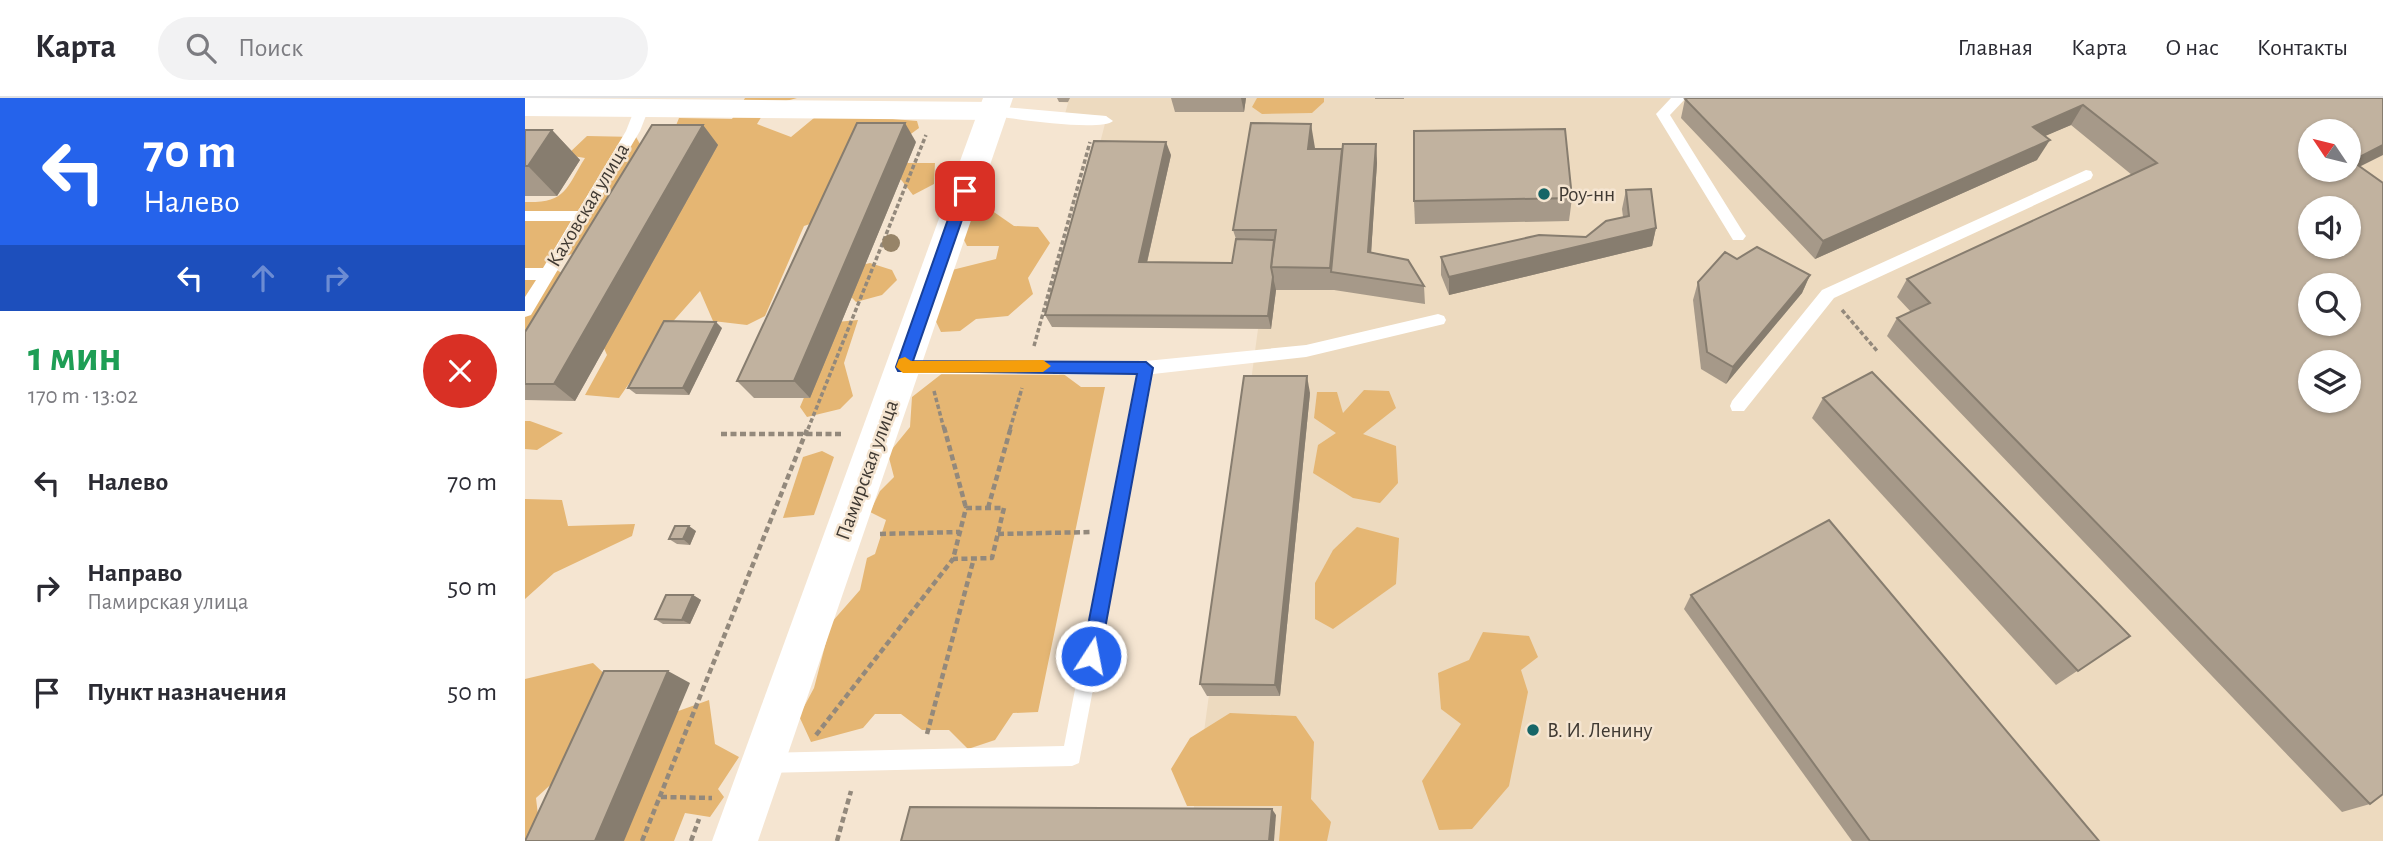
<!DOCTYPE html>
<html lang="ru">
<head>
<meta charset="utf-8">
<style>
	:root { --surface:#fff; --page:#f2f2f3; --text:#2b2b33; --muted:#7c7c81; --line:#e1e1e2 }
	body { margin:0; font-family:"Alegreya Sans",sans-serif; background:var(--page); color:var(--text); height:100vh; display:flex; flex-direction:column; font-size:26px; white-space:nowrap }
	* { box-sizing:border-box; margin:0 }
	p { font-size:23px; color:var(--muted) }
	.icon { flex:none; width:38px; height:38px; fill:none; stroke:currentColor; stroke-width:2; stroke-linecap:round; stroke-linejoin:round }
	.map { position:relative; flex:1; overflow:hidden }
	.drawer { display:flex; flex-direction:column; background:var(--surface); width:525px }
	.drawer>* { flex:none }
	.guide { background:#2563eb; color:#fff; overflow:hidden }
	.needle { width:46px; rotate:305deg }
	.controls { position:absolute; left:1773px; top:21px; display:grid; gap:14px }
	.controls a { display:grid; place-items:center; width:63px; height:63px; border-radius:50%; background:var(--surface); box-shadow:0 2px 5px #0004; font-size:35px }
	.pin { position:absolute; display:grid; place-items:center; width:60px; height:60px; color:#fff; margin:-30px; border-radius:14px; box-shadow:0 4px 10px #0006 }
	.me { position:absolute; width:77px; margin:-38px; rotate:11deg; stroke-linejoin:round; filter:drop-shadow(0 0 5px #0008) }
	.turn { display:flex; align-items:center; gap:24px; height:147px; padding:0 28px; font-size:32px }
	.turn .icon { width:91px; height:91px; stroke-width:2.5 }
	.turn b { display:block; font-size:49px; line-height:60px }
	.lanes { display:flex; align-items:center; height:66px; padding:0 28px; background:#0003; justify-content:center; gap:35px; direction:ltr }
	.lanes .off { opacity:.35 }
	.round { display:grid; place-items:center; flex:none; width:74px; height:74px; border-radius:37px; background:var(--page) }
	.summary { display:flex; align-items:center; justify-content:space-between; height:119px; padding:0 28px }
	h1 { font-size:42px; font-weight:700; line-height:52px; color:#1e9e55 }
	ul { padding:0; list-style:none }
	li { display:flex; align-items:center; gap:21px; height:105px; padding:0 28px }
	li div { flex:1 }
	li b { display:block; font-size:26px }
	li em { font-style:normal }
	header { display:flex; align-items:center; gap:42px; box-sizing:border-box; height:98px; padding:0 35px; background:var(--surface); border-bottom:2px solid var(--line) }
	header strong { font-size:33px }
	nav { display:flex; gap:38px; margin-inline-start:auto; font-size:24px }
	.search { width:490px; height:63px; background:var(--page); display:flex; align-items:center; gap:18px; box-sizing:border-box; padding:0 24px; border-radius:38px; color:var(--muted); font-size:26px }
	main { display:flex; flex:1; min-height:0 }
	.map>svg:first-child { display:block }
</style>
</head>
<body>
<header>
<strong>Карта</strong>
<div class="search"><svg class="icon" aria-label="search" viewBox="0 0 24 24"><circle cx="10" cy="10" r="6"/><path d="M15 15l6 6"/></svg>Поиск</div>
<nav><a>Главная</a><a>Карта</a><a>О нас</a><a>Контакты</a></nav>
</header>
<main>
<section class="drawer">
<div class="guide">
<div class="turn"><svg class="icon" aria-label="left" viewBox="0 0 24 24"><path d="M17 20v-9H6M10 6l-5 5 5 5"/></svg><div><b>70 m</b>Налево</div></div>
<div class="lanes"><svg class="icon" aria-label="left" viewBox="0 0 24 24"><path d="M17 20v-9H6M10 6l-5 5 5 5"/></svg><svg class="icon off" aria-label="ahead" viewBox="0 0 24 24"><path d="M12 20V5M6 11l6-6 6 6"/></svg><svg class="icon off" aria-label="right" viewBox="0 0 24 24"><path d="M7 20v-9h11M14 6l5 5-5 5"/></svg></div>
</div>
<div class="summary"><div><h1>1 мин</h1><p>170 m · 13:02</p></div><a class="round" style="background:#d93025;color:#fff"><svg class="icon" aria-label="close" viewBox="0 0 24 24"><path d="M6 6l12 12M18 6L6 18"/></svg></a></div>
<ul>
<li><svg class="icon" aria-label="left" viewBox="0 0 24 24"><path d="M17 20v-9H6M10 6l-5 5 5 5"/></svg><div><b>Налево</b></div><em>70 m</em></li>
<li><svg class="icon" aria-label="right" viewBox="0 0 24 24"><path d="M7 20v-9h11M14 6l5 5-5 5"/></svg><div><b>Направо</b><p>Памирская улица</p></div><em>50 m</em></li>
<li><svg class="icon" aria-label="arrive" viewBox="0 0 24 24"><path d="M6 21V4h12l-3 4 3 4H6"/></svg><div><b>Пункт назначения</b></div><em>50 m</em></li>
</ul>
</section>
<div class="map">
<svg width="1858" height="743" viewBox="0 0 1858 743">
	<rect width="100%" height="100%" fill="#f5e5d1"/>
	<!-- built -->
	<path fill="#eddabf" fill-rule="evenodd" d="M535 0H1858V743H389L668 716 733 231 527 229 582 18 540 16 543 5 534 4ZM1785 33H1824V72H1785ZM1785 110H1824V149H1785ZM1785 187H1824V226H1785ZM1785 264H1824V303H1785Z"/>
	<!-- green -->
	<g fill="#e5b673">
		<path d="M220 0H272L243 8 232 26 266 39 295 15 392 23 394 30 379 41 306 119 279 128 240 218 222 227 188 223 175 193 144 228 94 300 60 297 82 257 70 230 154 20 207 21Z"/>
		<path d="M732 0H799V4L787 15 737 16 727 9Z"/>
		<path d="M62 38 111 39 120 55 67 149 21 165 46 181 0 266V104C41 105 40 92 60 60L42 57Z"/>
		<path d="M374 65H410L409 86 388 97 370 74Z"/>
		<path d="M466 112 489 128 513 129 525 145 503 180 508 196 483 218 451 221 435 233 416 234 403 207 419 174 471 161 474 148H442L433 130 448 113Z"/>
		<path d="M345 165 367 172 372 182 357 197 331 204 311 183 316 172Z"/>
		<path d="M333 222 319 265 328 298 315 311 282 319 275 309 311 224Z"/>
		<path d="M533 272 556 289H580L513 614 488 615 470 642 443 651 424 632H397L376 616H350L338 630 286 644 274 618 289 590 306 525 335 492 342 460 350 456 361 422 345 414 355 393 369 379 363 356 385 329 387 299 419 274Z"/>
		<path d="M839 292 864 293 871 310 838 336 871 348 873 385 855 405 828 400 788 375 793 347 811 335 789 320 792 294H812L818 315Z"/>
		<path d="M0 323H5L38 335 12 352 0 351Z"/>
		<path d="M297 353 309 359 289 417 258 420 278 359Z"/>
		<path d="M0 401 37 402 43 428 110 426 107 438 29 475 0 501Z"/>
		<path d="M832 429 874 440 871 486 808 531 790 521V485L808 452Z"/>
		<path d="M958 534 1004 538 1013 559 996 572 1003 594 984 688 947 731 914 732 897 683 936 626 916 611 913 575 944 562Z"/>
		<path d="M68 565 89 585 66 650 11 700 16 743H0V581Z"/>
		<path d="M184 602 190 646 214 659 193 691 199 699 185 719 160 715 149 743H92L145 616Z"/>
		<path d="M705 615 771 618 789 644 786 701 806 724 802 743H754L757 708H662L646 671 665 640Z"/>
	</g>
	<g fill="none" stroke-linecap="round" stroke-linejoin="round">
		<!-- path-far1 -->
		<g stroke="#93897c" stroke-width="3.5" stroke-dasharray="4.5 2.5" stroke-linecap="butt">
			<path d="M1317 212 1353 254"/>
			<path d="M509 248 565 44"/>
			<path d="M409 293 419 331"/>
			<path d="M283 331 401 37"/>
			<path d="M485 331 497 290"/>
		</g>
		<!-- path -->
		<g stroke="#93897c" stroke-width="4.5" stroke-dasharray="6 3.5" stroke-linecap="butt">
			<path d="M419 329 441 410"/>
			<path d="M196 336H319"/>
			<path d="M441 410H479L467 460 428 461Z"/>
			<path d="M463 410 486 329"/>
			<path d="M355 436 435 434"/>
			<path d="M473 436 567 434"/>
			<path d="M402 636 449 460"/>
			<path d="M291 637 428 461"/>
			<path d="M136 699 187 700"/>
			<path d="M117 743 283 329"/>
			<path d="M166 743 174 721"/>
			<path d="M312 743 326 693"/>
		</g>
		<!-- lane -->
		<g fill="#fff" fill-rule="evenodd">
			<path d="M1146 0H1161L1145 17 1218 134 1221 138 1218 142H1208L1131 16Z"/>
			<path d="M117 5 124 10 115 33 6 217 0 219V199L11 182H0V170H18L46 123H0V113H53L101 33 110 10Z"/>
			<path d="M468 8 581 18 588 23C577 34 482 21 463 16V10Z"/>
			<path d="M1561 72 1566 73 1568 77 1566 81 1309 200 1219 313H1207L1205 308 1207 303 1297 192Z"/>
			<path d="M913 216 919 218 921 222 919 226 781 259 628 276 554 665 547 668 238 675 231 672 228 665 231 658 238 655 539 648 611 277 378 276 372 274 370 269 372 264 621 263 781 247Z"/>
		</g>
		<!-- street -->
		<path fill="#fff" fill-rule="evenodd" d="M0 0 468 4 478 6 482 13 478 20 468 22 0 18Z"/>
		<!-- secondary -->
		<path fill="#fff" fill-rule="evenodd" d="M458 0H488L233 743H187Z"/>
	</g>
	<!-- trees -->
	<circle fill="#978468" cx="366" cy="145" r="9"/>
	<!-- wall -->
	<g fill="#a69989">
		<path d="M532 0H545L543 4H534Z"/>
		<path d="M646 0H721L719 14H650Z"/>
		<rect x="850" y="0" width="29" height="1"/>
		<path d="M1858 0 1835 68 1845 706 1817 714 1362 238 1372 220 1386 214 1372 199 1382 181 1607 77 1546 27 1519 38 1512 62 1290 161 1156 20 1160 1Z"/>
		<path d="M178 27 193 47 50 303 0 302V234Z"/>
		<path d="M0 32H27L55 62 32 98H0Z"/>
		<path d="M391 44 285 300H229L212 283Z"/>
		<path d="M851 46 852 65 846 154 899 188 900 206 809 192H751L746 231 527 229 520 217 646 57 622 165H707L711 141 708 132 790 51H817Z"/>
		<path d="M1101 92 1131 130 1127 148 924 197 916 177V159L1061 139 1098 119 1097 111Z"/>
		<path d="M1047 100 1044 123 890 126 889 103Z"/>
		<path d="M1212 161 1285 177 1277 195 1201 286 1176 271 1168 202 1173 184Z"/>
		<path d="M197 230 164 297 111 296 103 290Z"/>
		<path d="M785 295 755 598H682L675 586Z"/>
		<path d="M1298 300 1605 538 1531 587 1287 320Z"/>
		<path d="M171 433 165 447 152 446 144 441Z"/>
		<path d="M168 497 176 502 165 526H138L130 521Z"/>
		<path d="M1166 497 1574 743H1327L1159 511Z"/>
	</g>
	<!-- shaded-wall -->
	<g fill="#877d6f">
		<path d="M716 0H721L719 14Z"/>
		<path d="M1558 7 1546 27 1497 48 1508 29Z"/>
		<path d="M380 25 391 44 285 300 269 283Z"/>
		<path d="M786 26 790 50 787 74 783 51Z"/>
		<path d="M178 27 193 47 50 303 29 286Z"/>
		<path d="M27 32 55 62 32 98 3 68Z"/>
		<path d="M1525 42 1512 62 1290 161 1298 143Z"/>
		<path d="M641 44 646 57 619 177 614 164Z"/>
		<path d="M851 46 852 65 845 172 843 154Z"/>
		<path d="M1858 47V57L1808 82 1827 63Z"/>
		<path d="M1131 130 1127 148 924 197V179Z"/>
		<path d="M1285 177 1277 195 1201 286 1208 269Z"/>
		<path d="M748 179 751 192 746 231 743 218Z"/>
		<path d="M191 224 197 230 164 297 158 290Z"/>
		<path d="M782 278 785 295 755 598 750 587Z"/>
		<path d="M164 428 171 433 165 447 158 441Z"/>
		<path d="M168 497 176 502 165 526 157 522Z"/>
		<path d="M143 573 165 585 99 743H70Z"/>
		<path d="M747 711 751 717 749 743H744Z"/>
	</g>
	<!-- building -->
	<g fill="#c1b29f" stroke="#877d6f" stroke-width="2" fill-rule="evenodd">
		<path d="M1163 0H1858V47L1827 63 1858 85V696L1845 706 1372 220 1405 205 1382 181 1632 65 1558 7 1508 29 1525 42 1298 143 1160 1ZM1785 33H1824V72H1785ZM1785 110H1824V149H1785ZM1785 187H1824V226H1785ZM1785 264H1824V303H1785Z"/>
		<path d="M332 25H380L269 283H212Z"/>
		<path d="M726 25 786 26 783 51H817L805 170 746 169 751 132H708Z"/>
		<path d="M127 27H178L29 286H0V234Z"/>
		<path d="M1040 31 1047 100 889 103V33Z"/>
		<path d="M0 32H27L3 68H0Z"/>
		<path d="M569 43 641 44 614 164 707 165 711 141 749 142 746 169 748 179 743 218 520 217Z"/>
		<path d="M818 46H851L843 154 883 162 899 188 806 174Z"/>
		<path d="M1126 91 1131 130 924 179 916 159 1014 137 1061 139 1081 123 1104 118 1101 92Z"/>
		<path d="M1232 149 1285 177 1208 269 1182 254 1173 184 1200 154 1212 161Z"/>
		<path d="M139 223 191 224 158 290H103Z"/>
		<path d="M1347 274 1605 538 1553 573 1298 300Z"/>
		<path d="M719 278H782L750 587 675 586Z"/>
		<path d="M1304 422 1574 743H1345L1166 497Z"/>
		<path d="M150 428H164L158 441H144Z"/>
		<path d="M141 497H168L157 522 130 521Z"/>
		<path d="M79 573H143L70 743H0Z"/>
		<path d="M385 709 747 711 744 743H376Z"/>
	</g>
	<!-- route -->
	<path fill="#2563eb" stroke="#184099" stroke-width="2" d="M440 89 447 93 388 263 621 264 628 270 575 558 572 564 566 567 560 564 557 558 612 276 373 273 371 269 433 93Z"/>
	<!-- slow -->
	<path fill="#f59e0b" d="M380 259 386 263 518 262 526 268 518 274 378 275 371 269 374 261Z"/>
	<!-- markers -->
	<g fill="#166567" stroke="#f5e5d1" stroke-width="2.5">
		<circle cx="1019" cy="96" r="7"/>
		<circle cx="1008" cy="632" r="7"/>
	</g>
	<g text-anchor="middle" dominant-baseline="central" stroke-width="5" stroke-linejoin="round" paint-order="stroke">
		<!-- poi labels -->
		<g font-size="21" fill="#403a33" stroke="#f5e5d1" text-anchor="start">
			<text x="1033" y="96">Роу-нн</text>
			<text x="1022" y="632">В. И. Ленину</text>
		</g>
		<!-- street labels -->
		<g font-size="21" fill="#403a33" stroke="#f5e5d1">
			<text transform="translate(63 107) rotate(-59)">Каховская улица</text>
			<text transform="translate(342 372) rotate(-70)">Памирская улица</text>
		</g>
	</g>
</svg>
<div class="controls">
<a><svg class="needle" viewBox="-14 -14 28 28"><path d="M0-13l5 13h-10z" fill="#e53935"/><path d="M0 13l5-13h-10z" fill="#7c7c81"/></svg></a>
<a><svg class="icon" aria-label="sound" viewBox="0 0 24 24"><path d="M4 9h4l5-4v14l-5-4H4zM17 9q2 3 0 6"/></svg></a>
<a><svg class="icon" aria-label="search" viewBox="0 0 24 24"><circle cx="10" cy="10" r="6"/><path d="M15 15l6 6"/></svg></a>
<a><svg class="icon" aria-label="layers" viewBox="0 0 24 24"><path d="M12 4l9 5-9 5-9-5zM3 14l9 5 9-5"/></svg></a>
</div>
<div class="pin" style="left:440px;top:93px;background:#d93025"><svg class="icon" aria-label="arrive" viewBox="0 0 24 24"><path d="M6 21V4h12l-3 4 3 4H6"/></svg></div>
<svg class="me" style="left:566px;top:558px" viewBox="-20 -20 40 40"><circle r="17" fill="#2563eb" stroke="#fff" stroke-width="3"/><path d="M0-11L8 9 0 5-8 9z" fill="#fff"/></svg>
</div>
</main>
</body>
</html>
